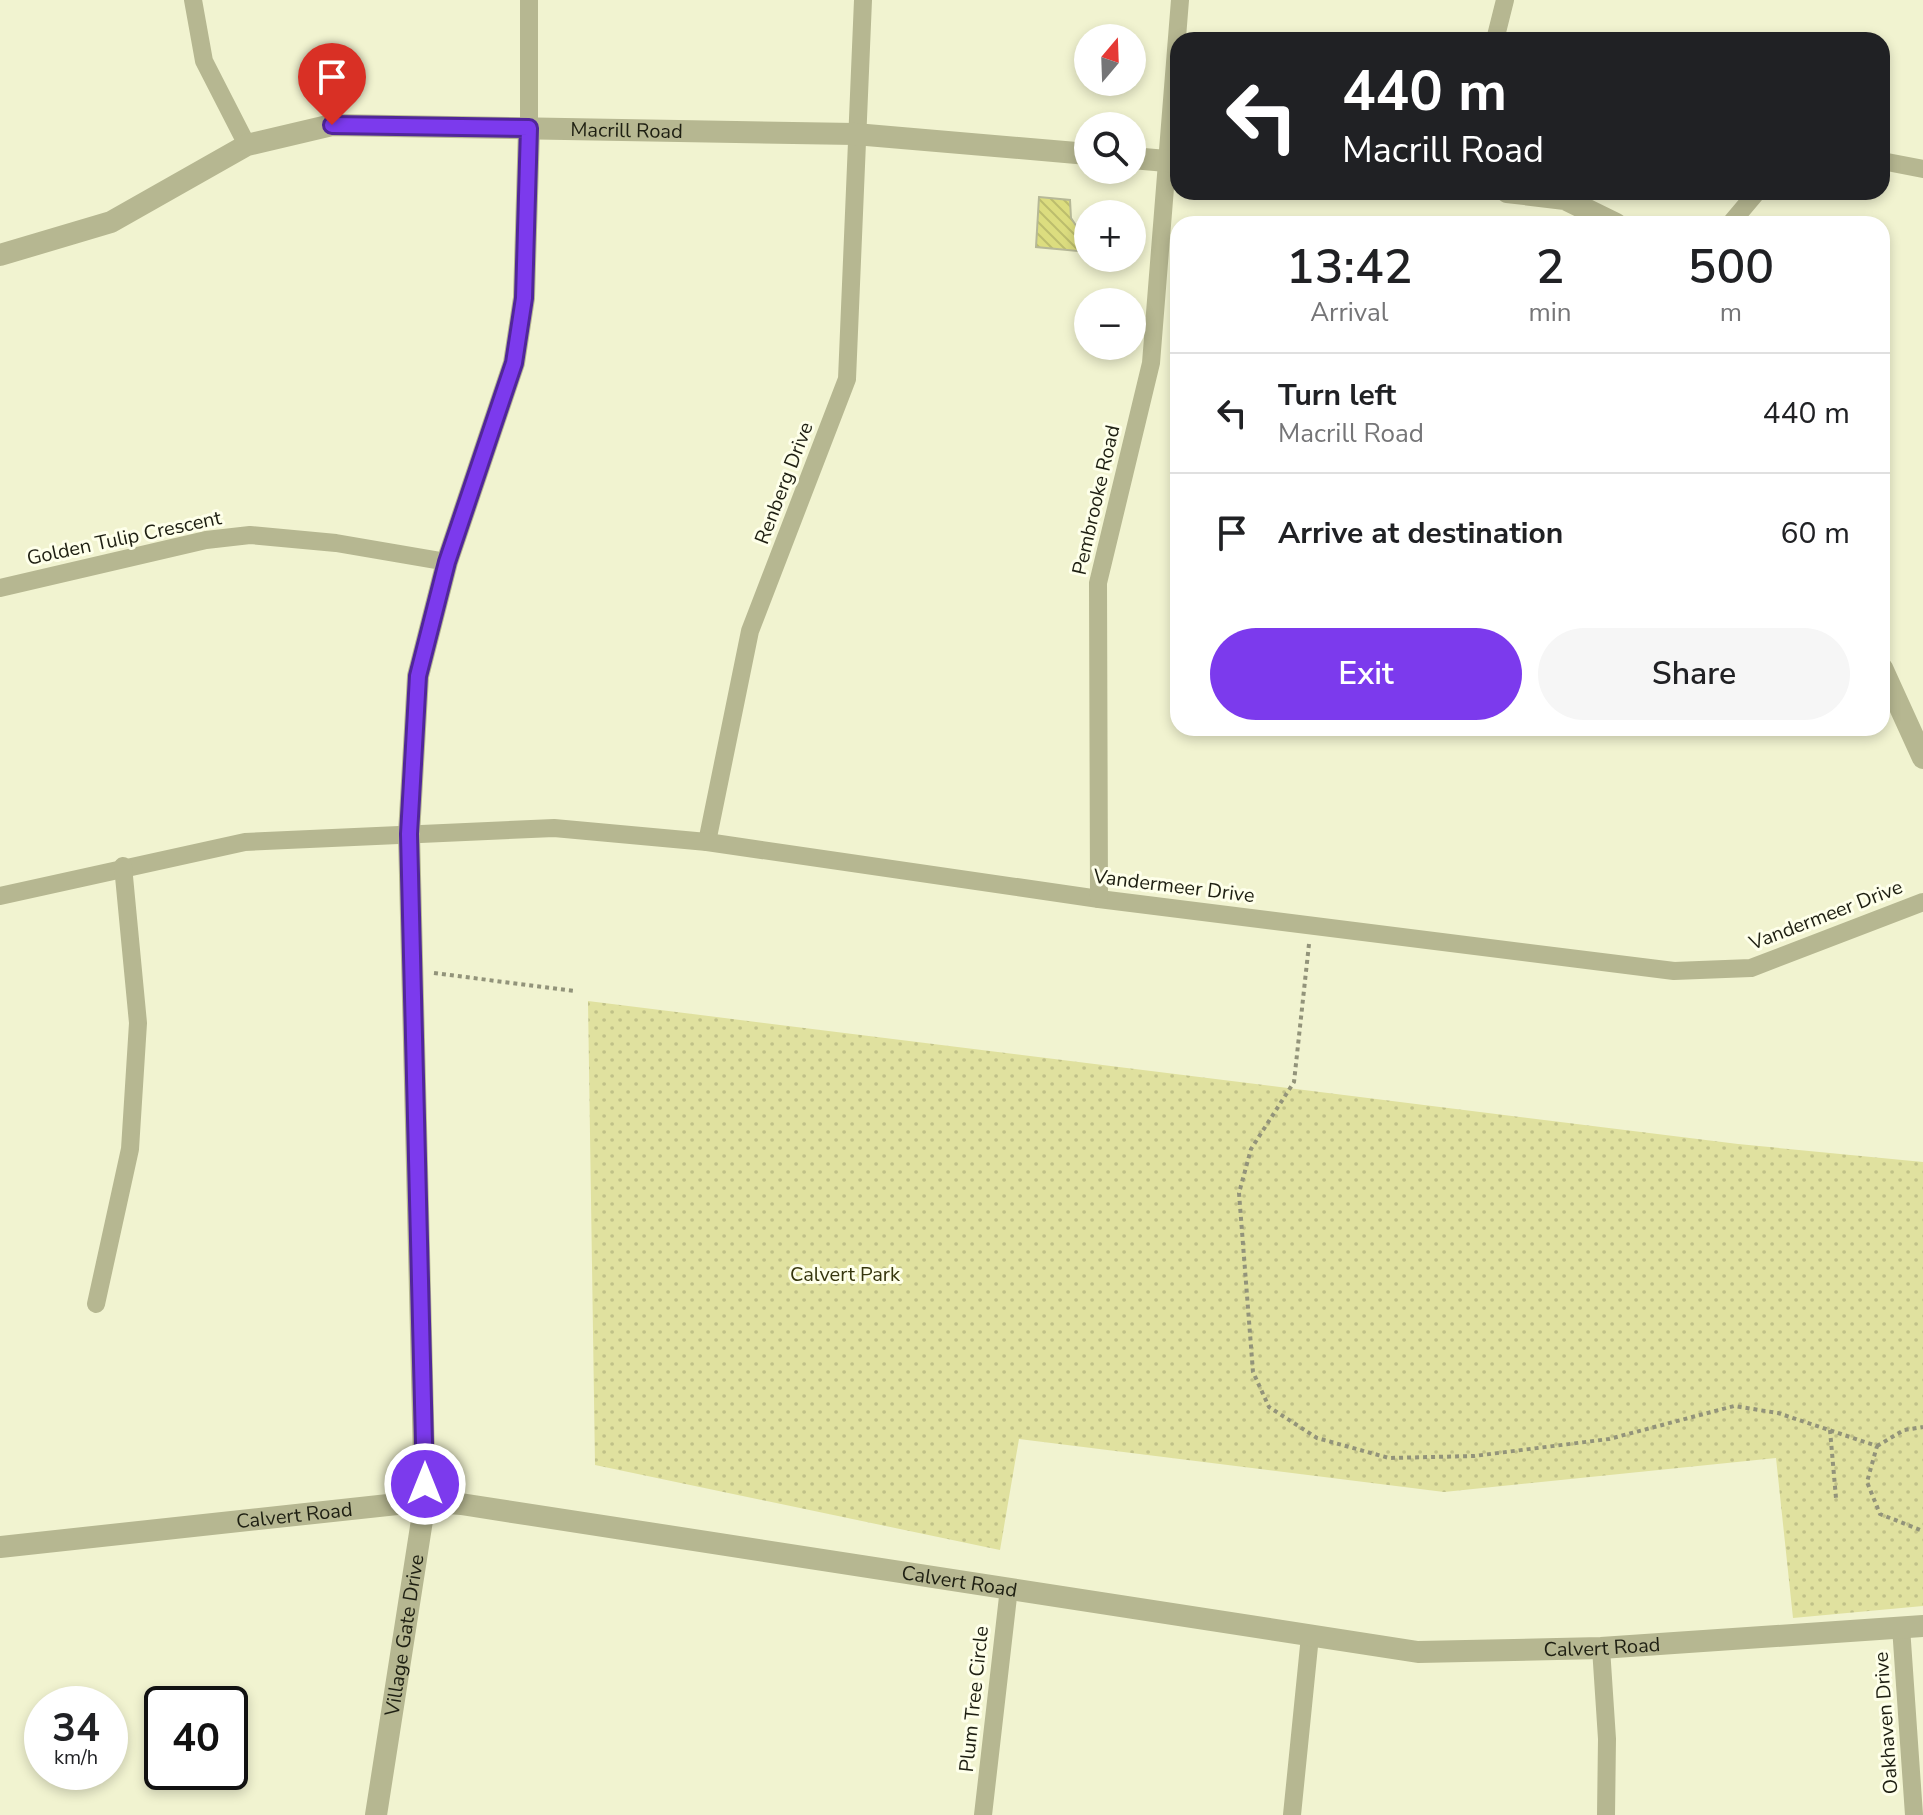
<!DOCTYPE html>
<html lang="en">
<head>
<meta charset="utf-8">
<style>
	:root { --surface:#fff; --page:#f6f6f6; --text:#202124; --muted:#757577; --line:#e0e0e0; --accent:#7c3aed }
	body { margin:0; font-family:"Nunito Sans",sans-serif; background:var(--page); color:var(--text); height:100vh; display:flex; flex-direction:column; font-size:30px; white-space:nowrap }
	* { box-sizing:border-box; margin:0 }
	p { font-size:26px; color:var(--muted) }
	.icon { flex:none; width:44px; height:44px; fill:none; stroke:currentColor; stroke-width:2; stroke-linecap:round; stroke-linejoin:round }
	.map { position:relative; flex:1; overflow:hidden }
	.details { position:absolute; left:1170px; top:216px; width:720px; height:520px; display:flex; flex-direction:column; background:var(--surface); border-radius:24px; box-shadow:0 4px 12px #0003 }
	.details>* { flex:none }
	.banner { position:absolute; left:1170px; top:32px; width:720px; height:168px; border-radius:24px; box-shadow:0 4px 12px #0003; background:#202124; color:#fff; overflow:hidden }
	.needle { width:52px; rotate:19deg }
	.buttons { position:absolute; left:1074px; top:24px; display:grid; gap:16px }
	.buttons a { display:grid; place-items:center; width:72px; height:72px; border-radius:50%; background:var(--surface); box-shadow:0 4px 12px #0003; font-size:40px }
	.speed { position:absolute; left:24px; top:1686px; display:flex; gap:16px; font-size:40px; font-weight:700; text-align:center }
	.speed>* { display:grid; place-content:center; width:104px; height:104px; border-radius:50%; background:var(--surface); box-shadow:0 4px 12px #0003; line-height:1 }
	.speed small { font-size:20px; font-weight:400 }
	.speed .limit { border:4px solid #111; border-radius:12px; background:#fff; color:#111 }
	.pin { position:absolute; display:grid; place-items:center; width:68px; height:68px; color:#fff; margin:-82px -34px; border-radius:50% 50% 50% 0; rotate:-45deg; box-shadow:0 0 8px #0007 }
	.pin .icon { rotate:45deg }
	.me { position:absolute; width:88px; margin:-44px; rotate:0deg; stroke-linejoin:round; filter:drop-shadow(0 0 6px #0008) }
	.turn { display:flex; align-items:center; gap:28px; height:168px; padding:0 40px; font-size:36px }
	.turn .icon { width:104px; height:104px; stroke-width:2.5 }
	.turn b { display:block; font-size:56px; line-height:68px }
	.eta { display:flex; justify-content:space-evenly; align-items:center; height:136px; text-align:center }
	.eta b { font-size:48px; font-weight:600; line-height:56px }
	.action { display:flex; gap:16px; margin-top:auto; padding:16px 40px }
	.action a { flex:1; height:92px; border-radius:48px; background:var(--accent); color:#fff; font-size:32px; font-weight:600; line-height:92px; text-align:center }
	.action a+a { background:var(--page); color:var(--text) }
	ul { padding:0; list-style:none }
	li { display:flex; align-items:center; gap:24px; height:120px; padding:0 40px; border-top:2px solid var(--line) }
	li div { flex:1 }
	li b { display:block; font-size:30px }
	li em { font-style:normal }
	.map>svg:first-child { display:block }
</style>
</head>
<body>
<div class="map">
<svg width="1923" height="1815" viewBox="0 0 1923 1815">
	<defs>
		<pattern id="park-dots" width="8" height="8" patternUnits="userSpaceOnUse" patternTransform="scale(2)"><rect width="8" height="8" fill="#e0e19f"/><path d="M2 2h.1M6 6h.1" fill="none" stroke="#c0c188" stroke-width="1.8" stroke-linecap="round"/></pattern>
		<pattern id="building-back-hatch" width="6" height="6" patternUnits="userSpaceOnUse" patternTransform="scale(2)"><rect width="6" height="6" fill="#dcdd7f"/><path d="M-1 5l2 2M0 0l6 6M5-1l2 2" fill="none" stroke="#bcbd6d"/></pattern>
	</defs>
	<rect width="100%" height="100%" fill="#f1f3d0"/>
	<!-- park -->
	<path fill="url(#park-dots)" d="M588 1001 1738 1144 1923 1162V1606L1793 1618 1776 1458 1444 1492 1019 1439 1000 1550 595 1465Z"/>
	<!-- building -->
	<path fill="url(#building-back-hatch)" stroke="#b6b897" stroke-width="2" d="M1039 197 1070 200 1071 218 1077 227 1088 228V252L1036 247Z"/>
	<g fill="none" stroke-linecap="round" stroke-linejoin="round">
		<!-- path -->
		<g stroke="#92937a" stroke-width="4" stroke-dasharray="4 4" stroke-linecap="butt">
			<path d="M1309 944 1294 1082 1251 1149 1239 1193 1253 1372 1269 1407 1317 1438 1389 1458 1474 1456 1609 1439 1734 1406 1778 1413 1877 1446 1867 1482 1880 1514 1923 1531"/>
			<path d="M434 973 574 991"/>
			<path d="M1830 1430 1836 1498"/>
			<path d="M1877 1446 1904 1430 1923 1427"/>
		</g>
		<!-- minor -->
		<g stroke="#b6b791" stroke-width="18">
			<path d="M193 0 204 61 247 145"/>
			<path d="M1495 40 1505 0"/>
			<path d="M529 128V0"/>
			<path d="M1882 161 1923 169"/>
			<path d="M1730 224 1757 192"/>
			<path d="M0 588 206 540 250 535 336 543 447 562"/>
			<path d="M707 842 750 631 847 379 863 0"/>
			<path d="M0 896 245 842 554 828 707 842 1099 899 1674 971 1751 968 1923 902"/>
			<path d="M1099 899 1098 583 1151 363 1180 0"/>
			<path d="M96 1304 130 1149 138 1023 123 866"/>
			<path d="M1901 1627 1914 1815"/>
			<path d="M1601 1648 1607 1739 1606 1815"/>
			<path d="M983 1815 1009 1588"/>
			<path d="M1292 1815 1310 1636"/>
		</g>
		<!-- tertiary -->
		<g stroke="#b6b791" stroke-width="22">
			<path d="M1132 158 1178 162"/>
			<path d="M1507 192 1565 199 1616 224"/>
			<path id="s1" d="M0 255 111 222 247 145 332 125 855 134 1088 154"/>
			<path d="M1882 668 1923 758"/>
			<path id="s2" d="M0 1547 425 1501 461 1504 1418 1652 1601 1648 1923 1626"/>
			<path id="s3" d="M376 1815 425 1501 409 834 418 676 447 562 514 363 524 298 529 128"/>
		</g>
	</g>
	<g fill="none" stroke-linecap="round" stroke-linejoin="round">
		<!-- route casing -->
		<g stroke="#51269a" stroke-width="20">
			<path id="route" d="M332 125 529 128 524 298 514 363 447 562 418 676 409 834 425 1484"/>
		</g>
		<!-- route -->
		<use href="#route" stroke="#7c3aed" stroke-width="14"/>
	</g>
	<g text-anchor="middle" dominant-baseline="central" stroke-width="6" stroke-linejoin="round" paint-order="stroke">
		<!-- street labels -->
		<g font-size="20" fill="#1e1f12" stroke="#feffea">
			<text stroke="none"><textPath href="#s1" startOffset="654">Macrill Road</textPath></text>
			<text transform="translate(784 483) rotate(-69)">Renberg Drive</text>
			<text transform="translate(1096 500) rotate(-77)">Pembrooke Road</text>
			<text transform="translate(124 538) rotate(-12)">Golden Tulip Crescent</text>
			<text transform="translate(1174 886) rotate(7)">Vandermeer Drive</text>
			<text transform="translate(1826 915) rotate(-21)">Vandermeer Drive</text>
			<text stroke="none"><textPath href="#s2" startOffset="296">Calvert Road</textPath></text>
			<text stroke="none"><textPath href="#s2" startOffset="968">Calvert Road</textPath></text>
			<text stroke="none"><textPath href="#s3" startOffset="182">Village Gate Drive</textPath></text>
			<text stroke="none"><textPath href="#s2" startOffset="1616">Calvert Road</textPath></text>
			<text transform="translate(974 1699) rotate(-84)">Plum Tree Circle</text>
			<text transform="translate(1886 1723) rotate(-94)">Oakhaven Drive</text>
		</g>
		<!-- park labels -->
		<g font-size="20" fill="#36360d" stroke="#feffea">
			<text x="845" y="1274">Calvert Park</text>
		</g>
	</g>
</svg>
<div class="buttons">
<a><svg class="needle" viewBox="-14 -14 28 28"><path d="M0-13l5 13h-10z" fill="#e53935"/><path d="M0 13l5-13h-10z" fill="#757577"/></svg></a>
<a><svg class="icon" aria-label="search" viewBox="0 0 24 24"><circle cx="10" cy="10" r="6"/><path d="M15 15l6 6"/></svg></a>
<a>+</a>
<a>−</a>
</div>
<div class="speed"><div>34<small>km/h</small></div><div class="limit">40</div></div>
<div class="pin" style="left:332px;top:125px;background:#d93025"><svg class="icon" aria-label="arrive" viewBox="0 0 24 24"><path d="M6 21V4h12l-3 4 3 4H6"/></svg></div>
<svg class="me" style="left:425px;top:1484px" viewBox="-20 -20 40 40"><circle r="17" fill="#7c3aed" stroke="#fff" stroke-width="3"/><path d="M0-11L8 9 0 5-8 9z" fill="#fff"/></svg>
<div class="banner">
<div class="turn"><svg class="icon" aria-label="left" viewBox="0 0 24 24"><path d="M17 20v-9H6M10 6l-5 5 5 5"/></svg><div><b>440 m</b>Macrill Road</div></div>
</div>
<section class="details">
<div class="eta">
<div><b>13:42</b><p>Arrival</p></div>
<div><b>2</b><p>min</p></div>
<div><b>500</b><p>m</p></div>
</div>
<ul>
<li><svg class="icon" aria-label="left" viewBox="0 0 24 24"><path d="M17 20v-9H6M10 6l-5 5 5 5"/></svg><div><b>Turn left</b><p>Macrill Road</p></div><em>440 m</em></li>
<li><svg class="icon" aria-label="arrive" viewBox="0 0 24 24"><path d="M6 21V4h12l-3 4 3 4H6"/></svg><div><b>Arrive at destination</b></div><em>60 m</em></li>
</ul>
<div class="action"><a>Exit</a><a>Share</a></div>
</section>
</div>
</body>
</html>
